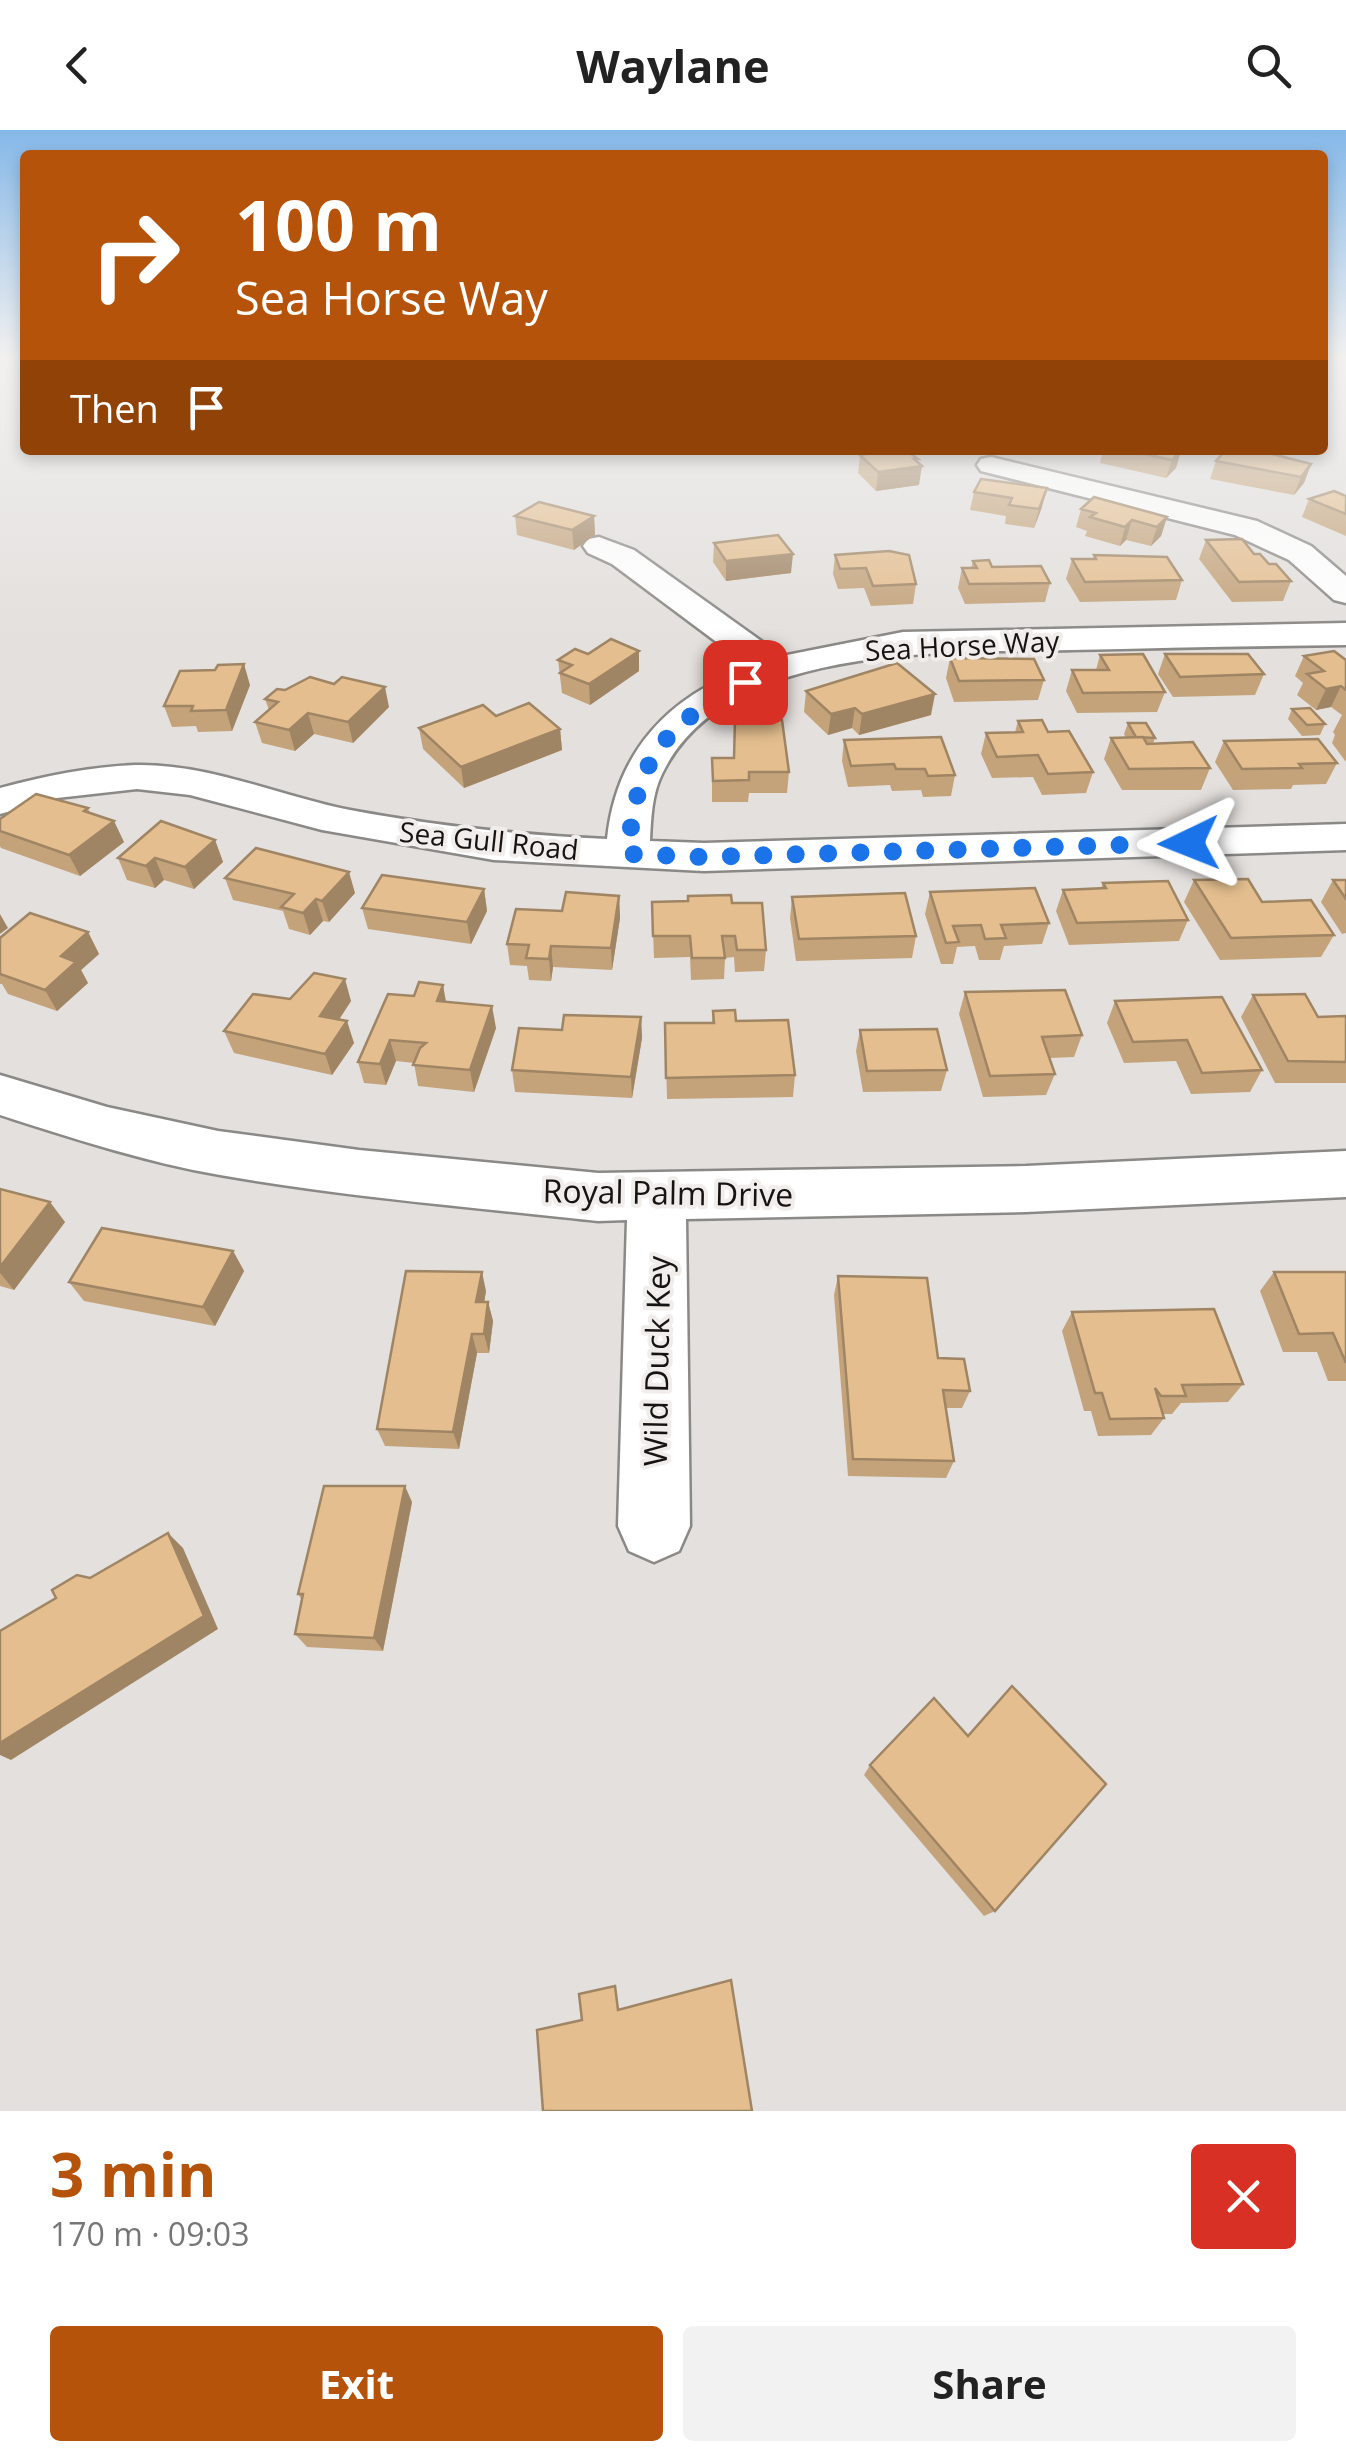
<!DOCTYPE html>
<html lang="en">
<head>
<meta charset="utf-8">
<style>
	:root { --surface:#fff; --page:#f2f2f2; --text:#222; --muted:#767676; --accent:#b45309 }
	body { margin:0; font-family:"Open Sans",sans-serif; background:var(--page); color:var(--text); height:100vh; display:flex; flex-direction:column; font-size:38px; white-space:nowrap }
	* { box-sizing:border-box; margin:0 }
	p { font-size:32px; color:var(--muted) }
	.icon { flex:none; width:55px; height:55px; fill:none; stroke:currentColor; stroke-width:2; stroke-linecap:round; stroke-linejoin:round }
	.map { position:relative; height:1981px; overflow:hidden }
	.drawer { display:flex; flex-direction:column; background:var(--surface); flex:1 }
	.drawer>* { flex:none }
	.guide { position:absolute; left:20px; top:20px; width:1308px; height:305px; border-radius:10px; box-shadow:0 5px 15px #0003; background:#b45309; color:#fff; overflow:hidden }
	.pin { position:absolute; display:grid; place-items:center; width:85px; height:85px; color:#fff; margin:-42px; border-radius:20px; box-shadow:0 5px 15px #0006 }
	.me { position:absolute; width:110px; margin:-55px; rotate:268deg; stroke-linejoin:round; filter:drop-shadow(0 0 8px #0008) }
	.turn { display:flex; align-items:center; gap:35px; height:210px; padding:0 50px; font-size:45px }
	.turn .icon { width:130px; height:130px; stroke-width:2.5 }
	.turn b { display:block; font-size:70px; line-height:85px }
	.then { display:flex; align-items:center; height:95px; padding:0 50px; background:#0003; gap:20px; font-size:38px }
	.round { display:grid; place-items:center; flex:none; width:105px; height:105px; border-radius:10px; background:var(--page) }
	.summary { display:flex; align-items:center; justify-content:space-between; height:170px; padding:0 50px }
	h1 { font-size:60px; font-weight:700; line-height:75px; color:var(--accent) }
	.button { display:flex; gap:20px; margin-top:auto; padding:20px 50px }
	.button a { flex:1; height:115px; border-radius:10px; background:var(--accent); color:#fff; font-size:40px; font-weight:700; line-height:115px; text-align:center }
	.button a+a { background:var(--page); color:var(--text) }
	header { display:flex; justify-content:space-between; align-items:center; height:130px; padding:0 50px; background:var(--surface); font-size:45px; font-weight:700 }
	.map>svg:first-child { display:block }
</style>
</head>
<body>
<header><svg class="icon" aria-label="back" viewBox="0 0 24 24"><path d="M15 5l-7 7 7 7"/></svg>Waylane<svg class="icon" aria-label="search" viewBox="0 0 24 24"><circle cx="10" cy="10" r="6"/><path d="M15 15l6 6"/></svg></header>
<div class="map">
<svg width="1346" height="1981" viewBox="0 0 1346 1981">
	<rect width="100%" height="100%" fill="#e3e0dd"/>
	<g fill="none" stroke-linecap="round" stroke-linejoin="round">
		<!-- minor casing -->
		<g stroke="#8b8986" stroke-width="5">
			<g id="minor">
				<path d="M991 327 1257 391 1311 416 1346 446V473L1334 470 1289 430 1235 405 981 341 977 335 981 329Z"/>
				<path d="M599 407 634 420 782 526 903 502 1346 493V515C1255 516 1163 518 1072 520 950 523 726 511 662 644 652 664 651 689 650 711L704 713 1346 694V720L704 741 494 730 322 700 190 665 137 659 57 668 0 684V658C44 646 89 637 135 635 207 633 280 666 350 680 436 696 519 705 607 709 616 622 668 566 750 537L612 434 588 423 583 416 588 409Z"/>
				<path d="M0 945 107 977 218 1001 359 1020 598 1043 1026 1036 1346 1021V1067L1026 1082 686 1089 690 1396 679 1421 654 1432 629 1421 618 1396 627 1090 598 1091C472 1077 345 1067 220 1045 145 1032 72 1008 0 985Z"/>
			</g>
		</g>
		<!-- minor -->
		<use href="#minor" fill="#fff" fill-rule="evenodd"/>
	</g>
	<!-- wall -->
	<g fill="#c4a37b">
		<path d="M863 320H906L918 329 919 355 876 361 858 343 860 325H862Z"/>
		<path d="M1103 320H1181L1176 338 1166 348 1100 333Z"/>
		<path d="M1216 331 1311 334 1304 353 1294 365 1210 349Z"/>
		<path d="M981 349 1042 377 1034 398 1005 394 1006 386 970 380 974 362Z"/>
		<path d="M1346 366V406L1302 387 1309 369Z"/>
		<path d="M1081 379 1167 387 1161 406 1151 416 1126 410 1120 416 1085 406 1087 401 1076 397Z"/>
		<path d="M515 386H594L595 405 574 420 517 405Z"/>
		<path d="M1206 410 1254 424 1291 451 1283 471 1232 472 1199 429Z"/>
		<path d="M714 413 791 443 726 451 713 432Z"/>
		<path d="M835 425 916 454 913 474 871 476 864 458 838 459 833 444Z"/>
		<path d="M1094 425 1182 450 1176 470 1080 472 1066 449 1072 429H1093Z"/>
		<path d="M973 431 1050 453 1045 472 965 474 958 458 962 438H971Z"/>
		<path d="M1165 524 1264 544 1255 565 1173 567 1158 544Z"/>
		<path d="M1100 525 1165 562 1157 582 1077 583 1066 561 1072 540H1096Z"/>
		<path d="M1304 526 1346 530V632L1332 613 1335 605 1333 602 1342 585 1331 577 1316 580 1297 565 1303 553 1295 546Z"/>
		<path d="M950 528 1044 550 1038 570 954 572 946 548Z"/>
		<path d="M558 530 639 541 590 575 562 563Z"/>
		<path d="M250 555 232 601 198 602 196 596 172 597 164 576Z"/>
		<path d="M806 561 931 585 859 605 852 598 828 605 804 582Z"/>
		<path d="M265 569 389 577 353 613 314 604 295 621 262 613 255 592 269 580Z"/>
		<path d="M1292 579 1325 594 1320 605 1302 606 1288 589Z"/>
		<path d="M496 586 560 599 562 620 464 658 423 619 419 598Z"/>
		<path d="M1018 591 1048 602 1093 642 1086 663 1042 665 1033 647 992 648 981 624 986 603 1015 602Z"/>
		<path d="M1128 593 1155 608 1153 614 1210 638 1201 660H1122L1104 629 1111 608H1126L1124 604Z"/>
		<path d="M844 610 955 645 951 666 923 667 921 660 892 661 890 655 848 657 842 631Z"/>
		<path d="M1224 611 1337 633 1326 654 1293 655 1291 659 1233 660 1215 632Z"/>
		<path d="M712 628 789 642 787 663H749L748 672H712Z"/>
		<path d="M88 678 90 683 124 712 80 746 1 718 0 716V689Z"/>
		<path d="M215 710 223 732 194 759 164 750 155 758 127 750 118 728Z"/>
		<path d="M225 748 355 763 329 792 323 791 310 805 289 799 283 781 233 770Z"/>
		<path d="M1194 750 1262 772 1334 805 1321 827 1220 830 1184 772Z"/>
		<path d="M1333 750H1346V803L1342 804 1321 772Z"/>
		<path d="M1103 753 1188 790 1179 811 1069 815 1056 781 1063 760 1101 758Z"/>
		<path d="M484 759 487 781 471 814 368 799 362 778Z"/>
		<path d="M930 762 1049 793 1042 814 1004 816 1000 830H979L975 816 957 817 953 834H941L925 784Z"/>
		<path d="M619 766 620 788 612 840 553 837 551 851 529 850 527 836 510 835 507 814 562 781Z"/>
		<path d="M792 767 916 806 912 828 796 831 790 788Z"/>
		<path d="M652 772 732 773 766 820 764 841 735 842 734 827 725 828 724 849 691 850 690 827 654 828Z"/>
		<path d="M88 802 99 824 81 840 88 853 57 881 8 864 2 854H0V808Z"/>
		<path d="M965 862 1082 905 1074 927 1049 928 1055 944 1046 965 983 967 959 884Z"/>
		<path d="M1253 865 1318 887 1346 886V953H1275L1241 887Z"/>
		<path d="M290 869 351 871 339 890 354 913 332 945 234 923 224 901Z"/>
		<path d="M1115 871 1262 940 1250 962 1191 964 1176 931 1124 933 1107 893Z"/>
		<path d="M446 872 496 898 474 962 418 956 414 933 396 931 386 955 364 953 358 932Z"/>
		<path d="M713 881 736 891 795 945 793 967 667 969 665 893H712Z"/>
		<path d="M641 887 642 908 632 968 515 962 512 940 562 900Z"/>
		<path d="M860 900 947 940 941 961 863 962 856 921Z"/>
		<path d="M0 1059 65 1092 14 1160 0 1156Z"/>
		<path d="M233 1121 244 1141 215 1196 84 1171 69 1152Z"/>
		<path d="M1274 1142H1346V1251H1328L1317 1222H1283L1260 1161Z"/>
		<path d="M838 1146 938 1228 970 1261 962 1278H946L954 1331 946 1348 848 1346 834 1165Z"/>
		<path d="M486 1161 484 1172H488L493 1191 489 1223H477L459 1319 385 1316 377 1299Z"/>
		<path d="M1072 1182 1243 1254 1228 1272 1181 1273 1172 1284H1163L1164 1288 1151 1305 1098 1306 1091 1281H1084L1062 1201Z"/>
		<path d="M412 1372 383 1521 307 1517 295 1504 302 1470 298 1464Z"/>
		<path d="M968 1606 995 1781 984 1786 864 1645 870 1635Z"/>
	</g>
	<!-- shaded-wall -->
	<g fill="#a08564">
		<path d="M1181 320 1176 338 1166 348 1172 330Z"/>
		<path d="M914 329H918L917 337 922 336 919 355 876 361 878 342Z"/>
		<path d="M1311 334 1304 353 1294 365 1301 347Z"/>
		<path d="M1047 358 1042 377 1034 398 1039 379Z"/>
		<path d="M594 386 595 405 574 420 572 400Z"/>
		<path d="M1167 387 1161 406 1151 416 1157 397Z"/>
		<path d="M1132 390 1126 410 1120 416 1125 397Z"/>
		<path d="M793 424 791 443 726 451V431Z"/>
		<path d="M639 521V541L590 575 589 554Z"/>
		<path d="M244 534 250 555 232 601 226 580Z"/>
		<path d="M1341 556 1331 577 1316 580 1326 559Z"/>
		<path d="M385 557 389 577 353 613 348 592Z"/>
		<path d="M935 564 931 585 859 605 862 584Z"/>
		<path d="M855 578 852 598 828 605 831 584Z"/>
		<path d="M308 583 314 604 295 621 289 600Z"/>
		<path d="M560 599 562 620 464 658 461 637Z"/>
		<path d="M114 691 124 712 80 746 69 725Z"/>
		<path d="M215 710 223 732 194 759 185 737Z"/>
		<path d="M155 728 164 750 155 758 146 736Z"/>
		<path d="M349 742 355 763 329 792 322 771Z"/>
		<path d="M484 759 487 781 471 814 467 792Z"/>
		<path d="M619 766 620 788 612 840 611 818Z"/>
		<path d="M316 769 323 791 310 805 303 783Z"/>
		<path d="M0 784 8 798 0 804Z"/>
		<path d="M88 802 99 824 81 840 88 853 57 881 45 860 61 826Z"/>
		<path d="M551 816 553 837 551 851 549 829Z"/>
		<path d="M345 849 351 871 327 907 320 886Z"/>
		<path d="M443 855 447 877 437 871Z"/>
		<path d="M492 876 496 898 474 962 470 940Z"/>
		<path d="M641 887 642 908 632 968 631 947Z"/>
		<path d="M347 891 354 913 332 945 325 924Z"/>
		<path d="M390 910 396 931 386 955 380 934Z"/>
		<path d="M50 1072 65 1092 14 1160 0 1143V1137Z"/>
		<path d="M233 1121 244 1141 215 1196 203 1177Z"/>
		<path d="M482 1142 486 1161 481 1191 476 1172Z"/>
		<path d="M488 1172 493 1191 489 1223 484 1204Z"/>
		<path d="M472 1204 477 1223 459 1319 453 1302Z"/>
		<path d="M405 1356 412 1372 383 1521 374 1508Z"/>
		<path d="M168 1403 183 1418 218 1499 11 1630 0 1625V1613Z"/>
	</g>
	<!-- building -->
	<g fill="#e4be8f" stroke="#a08564" stroke-width="2.5">
		<path d="M870 320H906L918 329H914L922 336 878 342 860 325 874 323Z"/>
		<path d="M1127 320H1181L1172 330Z"/>
		<path d="M1226 320H1257L1311 334 1301 347 1216 331Z"/>
		<path d="M981 349 1047 358 1039 379 1009 375 1012 368 974 362Z"/>
		<path d="M1334 361 1346 366V384L1309 369Z"/>
		<path d="M1094 367 1167 387 1157 397 1132 390 1125 397 1090 387 1096 383 1081 379Z"/>
		<path d="M539 372 594 386 572 400 515 386Z"/>
		<path d="M778 405 793 424 726 431 714 413Z"/>
		<path d="M1242 409 1254 424H1260L1269 434H1276L1291 451 1239 452 1206 410Z"/>
		<path d="M889 421 909 425 916 454 873 456 866 438 840 439 835 425Z"/>
		<path d="M1094 425 1167 427 1182 450 1085 452 1072 429H1096Z"/>
		<path d="M989 430 992 437 1041 436 1050 453 969 454 962 438H977L973 431Z"/>
		<path d="M611 509 639 521 589 554 560 543 572 535 558 530 575 519 588 524Z"/>
		<path d="M1334 521 1346 530V560L1341 556 1326 559 1307 544 1324 541 1304 526Z"/>
		<path d="M1143 524 1165 562 1083 563 1072 540H1109L1100 525Z"/>
		<path d="M1165 524H1248L1264 544 1180 547Z"/>
		<path d="M950 528 1034 529 1044 550 959 551Z"/>
		<path d="M897 533 935 564 862 584 855 578 831 584 806 561Z"/>
		<path d="M244 534 226 580 191 581 193 576H164L180 541 215 540 218 535Z"/>
		<path d="M310 547 334 554 342 547 385 557 348 592 308 583 289 600 255 592 278 572 265 569 277 559 285 560Z"/>
		<path d="M529 573 560 599 461 637 419 598 483 575 496 586Z"/>
		<path d="M1310 578 1325 594 1307 595 1292 579Z"/>
		<path d="M735 590H782L789 642H749V650L713 651 712 628H734Z"/>
		<path d="M1042 590 1048 602 1069 601 1093 642 1048 644 1038 625 997 627 986 603 1023 602 1018 591Z"/>
		<path d="M1128 593H1146L1155 608 1136 607Z"/>
		<path d="M941 607 955 645 928 646 925 639H896L894 634 851 636 844 610Z"/>
		<path d="M1143 607 1147 614 1193 612 1210 638 1129 639 1111 608Z"/>
		<path d="M1318 609 1337 633 1299 634 1302 638 1242 639 1224 611Z"/>
		<path d="M36 664 88 678 84 681 114 691 69 725 0 701V689Z"/>
		<path d="M161 691 215 710 185 737 155 728 146 736 118 728Z"/>
		<path d="M256 718 349 742 322 771 316 769 303 783 281 777 294 764 225 748Z"/>
		<path d="M382 745 484 759 467 792 362 778Z"/>
		<path d="M1248 749 1262 772 1311 770 1334 805 1231 808 1194 750Z"/>
		<path d="M1333 750H1346V769Z"/>
		<path d="M1168 751 1188 790 1077 793 1063 760 1106 758 1103 753Z"/>
		<path d="M1035 758 1049 793 1001 795 1006 808 985 809 981 795 953 796 959 812 946 813 930 762Z"/>
		<path d="M566 762 619 766 611 818 551 816 549 829 526 828 529 815 507 814 516 779 562 781Z"/>
		<path d="M905 763 916 806 799 809 792 767Z"/>
		<path d="M731 765 732 773H762L766 820H737L735 806H722L725 828H692L690 806H653L652 772 688 771V766Z"/>
		<path d="M30 783 88 802 61 826 76 832 45 860 0 844V808Z"/>
		<path d="M314 843 345 849 320 886 347 891 325 924 224 901 253 864 290 869Z"/>
		<path d="M419 852 443 855 437 871 492 876 470 940 413 935 420 918 426 913 390 910 380 934 358 932 388 864 414 866Z"/>
		<path d="M1065 860 1082 905 1042 907 1055 944 990 946 965 862Z"/>
		<path d="M1305 864 1318 887 1346 886V932L1288 931 1253 865Z"/>
		<path d="M1222 867 1262 940 1202 943 1187 910 1133 912 1115 871Z"/>
		<path d="M735 880 736 891 788 890 795 945 666 948 665 893H714L713 881Z"/>
		<path d="M564 885 641 887 631 947 512 940 519 898 562 900Z"/>
		<path d="M937 899 947 940 867 941 860 900Z"/>
		<path d="M0 1059 50 1072 0 1137Z"/>
		<path d="M102 1098 233 1121 203 1177 69 1152Z"/>
		<path d="M406 1141 482 1142 476 1172H488L484 1204H472L453 1302 377 1299Z"/>
		<path d="M1274 1142H1346V1233L1333 1203 1299 1204Z"/>
		<path d="M838 1146 927 1148 938 1228 964 1229 970 1261 943 1260 954 1331 853 1329Z"/>
		<path d="M1214 1179 1243 1254 1182 1255 1186 1266H1161L1155 1258 1164 1288 1110 1289 1102 1263H1095L1072 1182Z"/>
		<path d="M324 1356H405L374 1508 295 1504 303 1464H298Z"/>
		<path d="M168 1403 204 1486 0 1613V1501L56 1468 52 1460 77 1445 90 1448Z"/>
		<path d="M1012 1556 1106 1654 995 1781 870 1635 934 1568 968 1606Z"/>
		<path d="M731 1850 752 1981H543L537 1900 582 1890 579 1864 615 1856 618 1880Z"/>
	</g>
	<!-- sky -->
	<linearGradient id="sky" x2="0" y2="1"><stop stop-color="#85b8e8"/><stop offset="0.45" stop-color="#f2f1f0"/><stop offset="1" stop-color="#f2f1f0" stop-opacity="0"/></linearGradient>
	<rect width="1346" height="505" fill="url(#sky)"/>
	<g fill="none" stroke-linecap="round" stroke-linejoin="round">
		<!-- route -->
		<path stroke="#1a73e8" stroke-width="18" stroke-dasharray="0 32.4" d="M745 552C662 597 636 629 628 724L704 727 1189 713"/>
	</g>
	<g text-anchor="middle" dominant-baseline="central" stroke-width="8" stroke-linejoin="round" paint-order="stroke">
		<!-- far-street labels -->
		<g font-size="28" fill="#151413" stroke="#f0edea">
			<text transform="translate(962 515) rotate(-3)">Sea Horse Way</text>
			<text transform="translate(489 710) rotate(6)">Sea Gull Road</text>
		</g>
		<!-- street labels -->
		<g font-size="32" fill="#151413" stroke="#f0edea">
			<text transform="translate(668 1062) rotate(1)">Royal Palm Drive</text>
			<text transform="translate(656 1231) rotate(-89)">Wild Duck Key</text>
		</g>
	</g>
</svg>
<div class="pin" style="left:745px;top:552px;background:#d93025"><svg class="icon" aria-label="arrive" viewBox="0 0 24 24"><path d="M6 21V4h12l-3 4 3 4H6"/></svg></div>
<svg class="me" style="left:1189px;top:713px" viewBox="-20 -20 40 40"><path d="M0-17L14 15 0 8-14 15z" fill="#1a73e8" stroke="#fff" stroke-width="4"/></svg>
<div class="guide">
<div class="turn"><svg class="icon" aria-label="right" viewBox="0 0 24 24"><path d="M7 20v-9h11M14 6l5 5-5 5"/></svg><div><b>100 m</b>Sea Horse Way</div></div>
<div class="then">Then<svg class="icon" aria-label="arrive" viewBox="0 0 24 24"><path d="M6 21V4h12l-3 4 3 4H6"/></svg></div>
</div>
</div>
<section class="drawer">
<div class="summary"><div><h1>3 min</h1><p>170 m · 09:03</p></div><a class="round" style="background:#d93025;color:#fff"><svg class="icon" aria-label="close" viewBox="0 0 24 24"><path d="M6 6l12 12M18 6L6 18"/></svg></a></div>
<div class="button"><a>Exit</a><a>Share</a></div>
</section>
</body>
</html>
